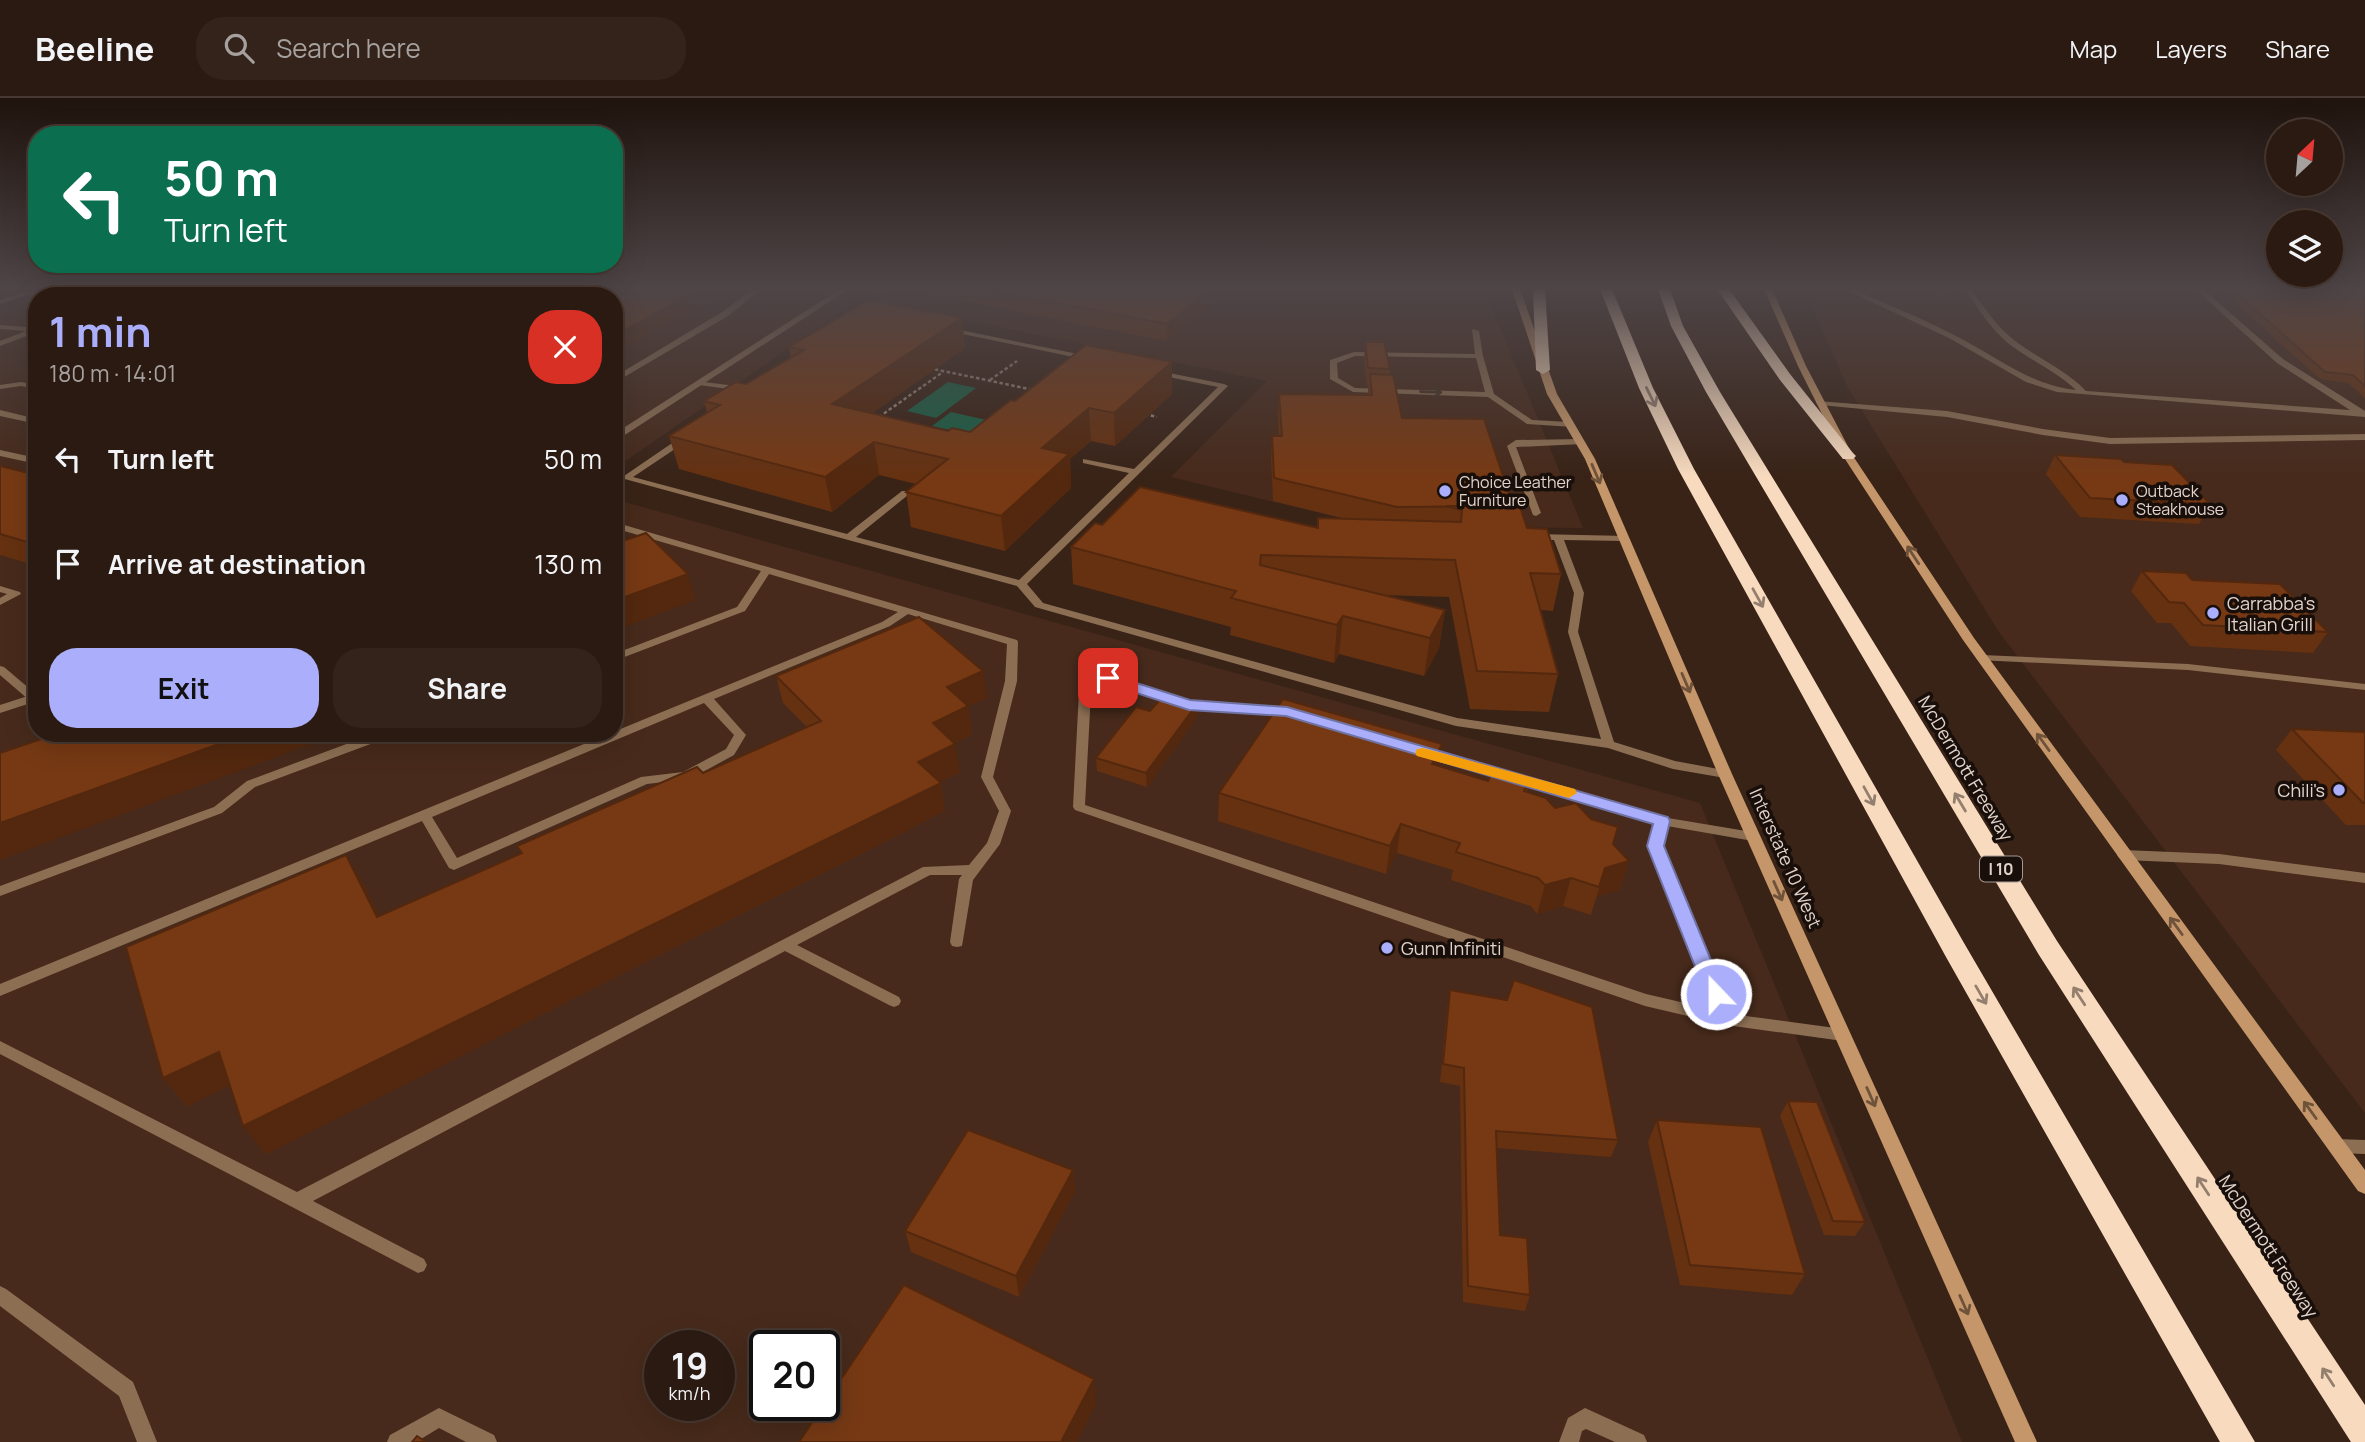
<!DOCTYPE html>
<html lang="en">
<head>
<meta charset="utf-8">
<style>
	:root { --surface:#2b1a11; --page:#33231a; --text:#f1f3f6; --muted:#a6a19f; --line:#473831; --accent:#abaffb }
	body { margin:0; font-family:Manrope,sans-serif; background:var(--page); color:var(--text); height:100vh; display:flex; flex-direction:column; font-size:26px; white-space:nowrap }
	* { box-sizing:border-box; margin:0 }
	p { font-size:23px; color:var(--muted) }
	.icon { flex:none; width:38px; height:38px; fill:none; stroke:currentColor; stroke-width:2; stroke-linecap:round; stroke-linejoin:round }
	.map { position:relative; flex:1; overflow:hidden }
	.details { position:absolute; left:28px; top:189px; width:595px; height:455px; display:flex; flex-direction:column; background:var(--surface); border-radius:28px; box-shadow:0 7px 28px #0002,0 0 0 2px var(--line) }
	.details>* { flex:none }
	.hud { position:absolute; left:28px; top:28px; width:595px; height:147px; border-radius:28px; box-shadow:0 7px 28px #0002,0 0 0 2px var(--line); background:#0b6e4f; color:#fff; overflow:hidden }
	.needle { width:46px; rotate:26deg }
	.controls { position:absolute; left:2266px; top:21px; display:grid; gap:14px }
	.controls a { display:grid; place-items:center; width:77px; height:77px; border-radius:50%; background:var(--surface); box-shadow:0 7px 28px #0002,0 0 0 2px var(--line); font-size:35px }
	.speed { position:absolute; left:644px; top:1232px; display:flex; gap:14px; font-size:35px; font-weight:700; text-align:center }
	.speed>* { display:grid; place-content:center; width:91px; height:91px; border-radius:50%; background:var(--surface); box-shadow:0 7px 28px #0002,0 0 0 2px var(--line); line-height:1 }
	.speed small { font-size:18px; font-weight:400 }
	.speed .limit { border:4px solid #111; border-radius:10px; background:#fff; color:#111 }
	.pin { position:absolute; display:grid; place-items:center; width:60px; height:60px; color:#fff; margin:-30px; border-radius:14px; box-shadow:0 4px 10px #0006 }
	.me { position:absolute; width:77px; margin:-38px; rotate:338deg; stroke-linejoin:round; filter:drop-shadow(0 0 5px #0008) }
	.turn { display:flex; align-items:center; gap:24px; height:147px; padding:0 21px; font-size:32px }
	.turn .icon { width:91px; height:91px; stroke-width:2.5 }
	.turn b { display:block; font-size:49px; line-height:60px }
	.round { display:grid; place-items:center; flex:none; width:74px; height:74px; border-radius:28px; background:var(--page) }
	.head { display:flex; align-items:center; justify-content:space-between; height:119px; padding:0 21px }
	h1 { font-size:42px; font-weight:700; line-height:52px; color:var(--accent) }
	.primary-button { display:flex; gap:14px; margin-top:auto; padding:14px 21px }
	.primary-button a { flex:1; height:80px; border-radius:28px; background:var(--accent); color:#111; font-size:28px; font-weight:700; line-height:80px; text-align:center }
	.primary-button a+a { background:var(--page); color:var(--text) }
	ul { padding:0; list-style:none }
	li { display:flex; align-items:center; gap:21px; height:105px; padding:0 21px }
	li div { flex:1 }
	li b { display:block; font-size:26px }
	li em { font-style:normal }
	header { display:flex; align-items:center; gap:42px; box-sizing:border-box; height:98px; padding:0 35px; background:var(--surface); border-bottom:2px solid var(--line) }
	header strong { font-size:33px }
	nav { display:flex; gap:38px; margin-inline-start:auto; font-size:24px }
	.search { width:490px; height:63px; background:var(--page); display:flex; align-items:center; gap:18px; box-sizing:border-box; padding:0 24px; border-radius:28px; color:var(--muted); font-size:26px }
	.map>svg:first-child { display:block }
</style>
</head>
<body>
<header>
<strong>Beeline</strong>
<div class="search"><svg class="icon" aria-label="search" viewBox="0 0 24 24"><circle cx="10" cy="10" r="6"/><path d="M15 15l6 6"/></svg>Search here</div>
<nav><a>Map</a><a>Layers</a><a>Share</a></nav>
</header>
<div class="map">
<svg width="2365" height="1344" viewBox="0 0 2365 1344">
	<rect width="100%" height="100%" fill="#392317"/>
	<!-- built -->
	<g fill="#472a1b" fill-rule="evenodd">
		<path d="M0 191H1484L1583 430 1374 428 1171 379 1267 283 860 201 614 371V198H37V635H614V401L1700 705 1962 1344H0ZM660 1248H719V1307H660ZM765 1248H824V1307H765Z"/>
		<path d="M1804 191H2365V1015L1999 534 1848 290Z"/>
	</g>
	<!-- green -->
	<g fill="#1a5f45">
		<path d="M948 284 976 290 936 320 907 313Z"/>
		<path d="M951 314 991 323 974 337 932 328Z"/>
	</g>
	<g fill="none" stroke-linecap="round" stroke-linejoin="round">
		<!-- path -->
		<g stroke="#958379" stroke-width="2.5" stroke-dasharray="3.5 2.5" stroke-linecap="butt">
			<path d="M929 270 1034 292"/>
			<path d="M990 282 1017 263"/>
			<path d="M1145 316 1157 319"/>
			<path d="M879 319 943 274"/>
		</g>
		<!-- service -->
		<g fill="#8c6f53" fill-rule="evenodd">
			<path d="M483 191H497L470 198H455Z"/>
			<path d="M557 191H568L548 198H536Z"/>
			<path d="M753 191H761L728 218 614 285V279L722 214Z"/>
			<path d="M873 191H891C887 194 877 194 873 191Z"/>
			<path d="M1844 191H1853C1888 207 1924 221 1958 239 1997 259 2030 287 2076 292 2056 273 2030 262 2009 246 1991 231 1977 210 1965 191H1971C1984 209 1996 228 2014 242 2037 260 2065 271 2086 293L2350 312 2277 265 2195 191H2203L2283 261 2365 313V319L2057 294 2026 284 1949 240Z"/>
			<path d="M26 193 73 196 76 198 27 197 0 206V202Z"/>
			<path d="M0 227 37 230V234L0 248V243L26 233 0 231Z"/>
			<path d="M945 229 1088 258 1092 260 1088 262 948 233 944 231Z"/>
			<path d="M1472 231 1479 233 1483 258 1494 296 1532 322 1570 324 1574 327 1573 329 1527 326 1488 299 1353 294 1330 281V262L1354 254 1475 256ZM1355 258 1476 260 1485 294 1355 290 1338 280 1337 265Z"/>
			<path d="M1154 272 1224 286 1228 288 1027 486 1043 505 1457 620 1601 641 1568 534 1574 495 1554 442H1534L1529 439 1534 436 1627 438 1629 440 1624 443 1564 442 1584 495 1578 534 1614 644 1675 663 1729 673 1731 676 1729 679 1725 680 1673 671 1608 650 1456 628 1035 509 1017 488 621 380 681 339H687V343L633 379 847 436 902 393H908V397L856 439 1019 482 1129 375 1083 365V361L1134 371 1218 289 1154 276Z"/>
			<path d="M696 283 744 289 748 291 744 293 699 287H696Z"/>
			<path d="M21 284 37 287V291L21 288 0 291V287Z"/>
			<path d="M1817 303 1947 313 2043 331 2110 340 2365 336V342L2110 346 2043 337 1947 319 1820 307 1816 305Z"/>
			<path d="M0 312 37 321V326L0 318Z"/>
			<path d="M1580 341 1583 342V346L1516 349 1541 415 1536 418 1533 417 1507 348 1516 342Z"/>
			<path d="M0 352 37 360V366L0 358Z"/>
			<path d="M614 424 1017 542 1018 544 1017 583 993 679 1011 713 1000 746 973 782 962 848 957 849 952 848 950 844 959 781 962 777H930L797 847 899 899 901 903 899 907 894 909 889 907 785 853 313 1103 424 1161 427 1167 424 1173 418 1175 0 956V943L297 1094 923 769 969 767 987 745 999 713 981 679 1005 583 1007 546 908 516 890 528 714 601 746 637 734 657 690 681 647 686 454 772 449 770 422 723 0 898V886C295 765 588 644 882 524L898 514 769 476 745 513 614 563V556L737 509 761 473 614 430ZM704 605 734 637 726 651 683 674 641 679 457 760 432 719Z"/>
			<path d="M0 488 20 494 21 496 0 507V500L7 496 0 494Z"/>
			<path d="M1982 557 2188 566 2365 586V592L2188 572 1978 562 1976 560Z"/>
			<path d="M0 568 4 569 37 597V603L29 602 0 577Z"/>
			<path d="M1108 577 1190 604 1290 611 1296 615 1290 619 1189 611 1107 583 1100 584 1091 594 1085 707 1646 896 1715 912 1649 748 1655 725 1421 658 1419 655 1421 652H1429L1662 719 1758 735 1759 738 1758 741 1753 743 1667 728 1663 748 1731 916 1843 931 1848 933 1851 937 1848 941 1843 943 1726 927 1645 908 1075 712 1073 709 1079 593 1093 579Z"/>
			<path d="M376 635H394L392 638 255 689 222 715 0 798V788L214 709 247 683Z"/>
			<path d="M2124 752 2219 756 2365 775V785L2219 766 2124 762 2119 760 2117 757 2119 754Z"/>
			<path d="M2337 1041 2365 1042V1056L2337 1055 2331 1053 2329 1048 2331 1043Z"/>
			<path d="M0 1188 6 1191 133 1284 157 1344H137L119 1298 0 1208Z"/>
			<path d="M439 1310 494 1337 497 1344H466L439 1330 416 1344H387L390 1337Z"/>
			<path d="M1585 1310 1644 1337 1647 1344H1615L1586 1331 1582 1333 1579 1344H1559L1568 1320Z"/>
		</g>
		<!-- minor -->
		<g fill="#8c6f53" fill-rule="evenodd">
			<path d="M840 191H849L614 344V336Z"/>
			<path d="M37 595V603L0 615V607Z"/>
		</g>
		<!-- secondary -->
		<g fill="#c59669" fill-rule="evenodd">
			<path d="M1512 191H1520L1557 296 1595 361 1732 676 2037 1344H2015L1718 676 1585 361 1547 296Z"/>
			<path d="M1764 191H1772L1806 268 1853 358 1974 540 2365 1072V1096L2358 1093 1963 542 1843 358 1798 268Z"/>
		</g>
		<!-- motorway -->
		<g fill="#f8dbbf" fill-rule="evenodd">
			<path d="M1533 191H1545L1550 272 1543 276 1536 272Z"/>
			<path d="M1600 191H1612L1653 290 1694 371 1964 845 2255 1344H2220L1946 859 1678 371 1639 290Z"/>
			<path d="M1658 191H1670L1683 228 1720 294 2057 843 2365 1307V1344H2351L2039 857 1706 294 1671 228Z"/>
			<path d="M1717 191H1729L1790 276 1853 355 1856 358 1853 361H1843L1780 282Z"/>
		</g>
	</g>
	<!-- wall -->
	<g fill="#653111">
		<path d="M901 191H1221L1220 198 1167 243Z"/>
		<path d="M1886 191H1952L1949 198Z"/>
		<path d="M2220 191H2365V300L2348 285 2320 281Z"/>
		<path d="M962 220 965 250 872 315 948 333 970 334 1015 303 1172 296 1115 348 1091 343 1070 361 1071 390 1005 453 911 429 906 394 916 386 879 377 832 414 679 371 669 338 707 315 704 303 746 286 791 260 789 249Z"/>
		<path d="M1365 244 1390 271V277L1402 320 1513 408 1527 430 1561 476 1553 513 1541 512 1558 576 1549 614 1470 611 1449 499 1382 497 1445 512 1439 550 1424 578 1339 556 1334 565 1230 537 1231 529 1073 486 1071 449 1102 427 1317 430 1318 420 1346 421 1273 403 1271 360 1272 338H1279L1278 317 1279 296H1368V288H1367L1364 261Z"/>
		<path d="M2055 357 2210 406 2199 426 2080 419 2046 376Z"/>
		<path d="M0 368 37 377V468L0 457Z"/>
		<path d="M2142 473 2192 482 2328 534 2313 555 2190 548 2171 525H2157L2131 493Z"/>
		<path d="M776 578 987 600 968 608 972 636 954 645 960 674 939 684 941 685 945 713 266 1056 243 1028 230 987 187 1008 163 980 363 785 379 818 521 755 517 748 703 675 807 629 783 605Z"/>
		<path d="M1197 606V619L1147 689 1097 673 1096 660Z"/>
		<path d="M2292 631 2365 634V727H2346L2276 652Z"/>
		<path d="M1438 668 1488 683 1530 679 1527 694 1613 746 1629 763 1620 792 1597 798 1591 817 1563 808 1537 816 1531 808 1451 782 1453 772 1397 755 1386 776 1218 723 1219 695Z"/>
		<path d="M1450 892 1618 1042 1611 1059 1496 1050 1500 1137 1530 1197 1525 1213 1463 1204 1460 988 1440 984 1447 910Z"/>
		<path d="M1788 1003 1865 1124 1855 1138 1824 1137 1780 1018Z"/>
		<path d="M1657 1022 1805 1176 1792 1197 1680 1187 1648 1044Z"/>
		<path d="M1073 1072 1075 1093 1019 1199 911 1154 905 1133Z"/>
	</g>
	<!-- shaded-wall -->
	<g fill="#53280e">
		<path d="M702 191H731L614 256V238Z"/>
		<path d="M1210 191H1221L1220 198 1167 243V226Z"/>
		<path d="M962 220 965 250 839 339 832 306Z"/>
		<path d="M1172 264V296L1115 348 1114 315Z"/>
		<path d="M1089 310 1091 343 1070 361 1071 390 1005 453 1001 418 1042 350Z"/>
		<path d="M874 344 879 377 832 414 825 379Z"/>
		<path d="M688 476 695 502 614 533V503Z"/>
		<path d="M1445 512 1439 550 1424 578 1430 540Z"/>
		<path d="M1343 518 1339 556 1334 565 1337 527Z"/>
		<path d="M983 573 987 600 968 608 972 636 937 653 933 625 947 589Z"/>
		<path d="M1197 606V619L1147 689 1146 675Z"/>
		<path d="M249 635H340L0 762V725Z"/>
		<path d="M955 646 960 674 923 692 918 664Z"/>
		<path d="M1442 646 1437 674 1432 666Z"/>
		<path d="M941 685 945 713 266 1056 243 1028Z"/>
		<path d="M1401 726 1397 755 1386 776 1390 748Z"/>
		<path d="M346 757 363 785 394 847 377 819Z"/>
		<path d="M1629 763 1620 792 1597 798 1591 817 1605 770Z"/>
		<path d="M1571 780 1563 808 1537 816 1545 787Z"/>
		<path d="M219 954 241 982 187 1008 163 980Z"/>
		<path d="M1073 1072 1075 1093 1019 1199 1016 1178Z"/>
		<path d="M1094 1281 1096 1306 1077 1344H1061Z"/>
	</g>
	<!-- building -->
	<g fill="#763914" stroke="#53280e" stroke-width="2">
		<path d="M105 191H121L157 198H86Z"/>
		<path d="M186 191H260L297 198H168Z"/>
		<path d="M585 191H702L614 238V198H571Z"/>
		<path d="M983 191H1210L1167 226Z"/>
		<path d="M2232 191H2365V288L2353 277 2325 274Z"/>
		<path d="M869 202 962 220 832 306 948 333 952 330 970 334 1011 302 1015 303 1086 247 1172 264 1114 315 1089 310 1042 350 1069 356 1001 418 906 394 948 361 874 344 825 379 669 338 720 307 704 303 736 284 746 286 804 252 789 249Z"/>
		<path d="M1365 244H1384L1390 271 1368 270Z"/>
		<path d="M1370 276 1393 277 1402 320 1484 321 1513 408 1397 409 1274 380 1272 338H1282L1279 296 1372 297Z"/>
		<path d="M2055 357 2121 361 2124 364 2172 367 2210 406 2090 400Z"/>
		<path d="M0 368 37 377V447L0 436Z"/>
		<path d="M1140 389 1318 430V420L1461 424 1462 412 1446 408H1520L1527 430 1547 431 1561 476 1530 475 1558 576 1477 573 1455 462 1261 457 1260 467 1445 512 1430 540 1343 518 1337 527 1231 500 1236 493 1071 449 1095 425 1102 427Z"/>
		<path d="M646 435 688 476 614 503V446Z"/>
		<path d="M2142 473 2186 475 2192 482 2280 486 2328 534 2203 527 2184 505 2169 504Z"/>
		<path d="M919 519 983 573 947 589 968 608 933 625 955 646 918 664 941 685 243 1028 219 954 163 980 126 849 346 757 377 819 522 755 517 748 697 669 703 675 821 623 776 578Z"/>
		<path d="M1165 596 1197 606 1146 675 1096 660 1136 609 1150 613Z"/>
		<path d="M1283 601 1442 646 1432 666 1488 683 1494 669 1530 679 1524 693 1546 700 1555 710 1576 705 1591 721 1618 729 1613 746 1629 763 1605 770 1599 789 1571 780 1545 787 1538 780 1456 754 1460 745 1401 726 1390 748 1219 695Z"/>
		<path d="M2292 631 2365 634V705H2363Z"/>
		<path d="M59 635H249L0 725V655Z"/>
		<path d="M1514 882 1592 909 1618 1042 1496 1033 1500 1137 1527 1140 1530 1197 1468 1188 1464 970 1443 966 1450 892 1507 902Z"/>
		<path d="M1788 1003 1817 1004 1865 1124 1833 1123Z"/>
		<path d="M1657 1022 1761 1029 1805 1176 1690 1167Z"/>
		<path d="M968 1032 1073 1072 1016 1178 905 1133Z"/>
		<path d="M904 1187 1094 1281 1061 1344H799Z"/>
		<path d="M417 1338 426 1344H412Z"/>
	</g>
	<!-- one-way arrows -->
	<defs><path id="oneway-shaft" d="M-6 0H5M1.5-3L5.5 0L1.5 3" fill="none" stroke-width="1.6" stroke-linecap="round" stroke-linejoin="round" transform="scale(1.75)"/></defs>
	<use stroke="#413124" href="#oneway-shaft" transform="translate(1431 294) rotate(2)"/>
	<g stroke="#947f6e">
		<use href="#oneway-shaft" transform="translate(1651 299) rotate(64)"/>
		<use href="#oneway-shaft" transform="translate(1758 500) rotate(61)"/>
		<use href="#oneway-shaft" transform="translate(1869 698) rotate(61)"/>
		<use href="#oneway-shaft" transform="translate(1960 704) rotate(-121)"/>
		<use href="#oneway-shaft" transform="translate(1981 897) rotate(60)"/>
		<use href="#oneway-shaft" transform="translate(2079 898) rotate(-123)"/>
		<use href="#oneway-shaft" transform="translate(2203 1088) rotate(-123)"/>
		<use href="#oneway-shaft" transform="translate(2328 1279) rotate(-123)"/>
	</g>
	<g stroke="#6f523a">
		<use href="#oneway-shaft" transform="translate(1596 376) rotate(67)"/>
		<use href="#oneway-shaft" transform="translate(1913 457) rotate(-123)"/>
		<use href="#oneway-shaft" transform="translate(1686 585) rotate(67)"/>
		<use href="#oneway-shaft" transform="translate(2043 644) rotate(-126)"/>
		<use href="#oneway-shaft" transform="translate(1778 793) rotate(66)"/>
		<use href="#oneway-shaft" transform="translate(2176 828) rotate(-126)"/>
		<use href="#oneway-shaft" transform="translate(1871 999) rotate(66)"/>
		<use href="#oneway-shaft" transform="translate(2310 1012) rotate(-126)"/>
		<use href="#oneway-shaft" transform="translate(1964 1207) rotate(66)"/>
	</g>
	<!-- sky -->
	<linearGradient id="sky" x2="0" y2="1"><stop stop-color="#1f130d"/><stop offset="0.5" stop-color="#4e4547"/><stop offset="1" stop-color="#4e4547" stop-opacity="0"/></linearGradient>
	<rect width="2365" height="379" fill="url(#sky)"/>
	<!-- route -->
	<path fill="#abaffb" stroke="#6f72a3" stroke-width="2" d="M1108 576 1190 602 1287 609 1668 719 1670 723 1664 748 1725 896 1722 901 1716 904 1709 901 1706 896 1647 748 1653 726 1286 618 1189 612 1102 584 1100 580Z"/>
	<!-- slow -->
	<path fill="#f59e0b" d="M1423 650 1575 691 1577 695 1569 700 1417 658 1415 655 1417 651Z"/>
	<!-- markers -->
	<g fill="#abaffb" stroke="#190f0a" stroke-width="2.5">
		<circle cx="1445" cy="393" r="7"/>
		<circle cx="2122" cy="402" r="7"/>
		<circle cx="2213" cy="515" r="7"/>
		<circle cx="2339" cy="692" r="7"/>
		<circle cx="1387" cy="850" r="7"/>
	</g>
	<g text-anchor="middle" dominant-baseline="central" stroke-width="7" stroke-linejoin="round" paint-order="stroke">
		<!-- far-poi labels -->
		<g font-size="16" fill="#e2d3cb" stroke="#190f0a" text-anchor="start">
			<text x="1459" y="384">Choice Leather<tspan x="1459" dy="18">Furniture</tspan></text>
			<text x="2136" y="393">Outback<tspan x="2136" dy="18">Steakhouse</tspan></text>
		</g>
		<!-- shield labels -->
		<rect fill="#190f0a" stroke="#a69891" stroke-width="2" x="1980" y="758.5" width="42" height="25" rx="5"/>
		<g font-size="16" font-weight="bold" fill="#e2d3cb">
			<text x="2001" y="771">I 10</text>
		</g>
		<!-- poi labels -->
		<g font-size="18" fill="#e2d3cb" stroke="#190f0a" text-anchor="start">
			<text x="2227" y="505">Carrabba's<tspan x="2227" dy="21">Italian Grill</tspan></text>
			<text x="2325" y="692" text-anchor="end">Chili's</text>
			<text x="1401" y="850">Gunn Infiniti</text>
		</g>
		<!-- street labels -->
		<g font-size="18" fill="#e2d3cb" stroke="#190f0a">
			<text transform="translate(1966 670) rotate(59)">McDermott Freeway</text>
			<text transform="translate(1786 760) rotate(66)">Interstate 10 West</text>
			<text transform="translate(2269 1148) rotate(57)">McDermott Freeway</text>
		</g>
	</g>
</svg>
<div class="controls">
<a><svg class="needle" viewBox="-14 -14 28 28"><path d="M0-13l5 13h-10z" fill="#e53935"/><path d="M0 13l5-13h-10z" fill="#a6a19f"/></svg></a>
<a><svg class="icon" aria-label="layers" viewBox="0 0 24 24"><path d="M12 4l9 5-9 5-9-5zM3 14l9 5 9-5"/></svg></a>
</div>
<div class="speed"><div>19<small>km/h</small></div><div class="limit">20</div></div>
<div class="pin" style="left:1108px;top:580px;background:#d93025"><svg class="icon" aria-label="arrive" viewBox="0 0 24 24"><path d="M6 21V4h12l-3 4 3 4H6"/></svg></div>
<svg class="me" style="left:1716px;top:896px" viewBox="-20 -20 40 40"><circle r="17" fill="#abaffb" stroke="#fff" stroke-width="3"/><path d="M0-11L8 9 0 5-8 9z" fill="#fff"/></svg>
<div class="hud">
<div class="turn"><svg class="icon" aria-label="left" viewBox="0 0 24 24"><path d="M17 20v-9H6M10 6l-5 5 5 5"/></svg><div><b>50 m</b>Turn left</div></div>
</div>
<section class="details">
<div class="head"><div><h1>1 min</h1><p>180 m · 14:01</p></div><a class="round" style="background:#d93025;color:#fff"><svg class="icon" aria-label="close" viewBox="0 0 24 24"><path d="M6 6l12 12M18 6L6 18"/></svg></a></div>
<ul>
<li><svg class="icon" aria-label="left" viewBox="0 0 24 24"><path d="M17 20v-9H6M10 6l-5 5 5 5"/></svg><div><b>Turn left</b></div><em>50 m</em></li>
<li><svg class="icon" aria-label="arrive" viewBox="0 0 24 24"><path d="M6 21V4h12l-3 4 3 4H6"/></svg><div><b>Arrive at destination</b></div><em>130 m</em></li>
</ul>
<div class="primary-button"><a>Exit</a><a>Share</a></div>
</section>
</div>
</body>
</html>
